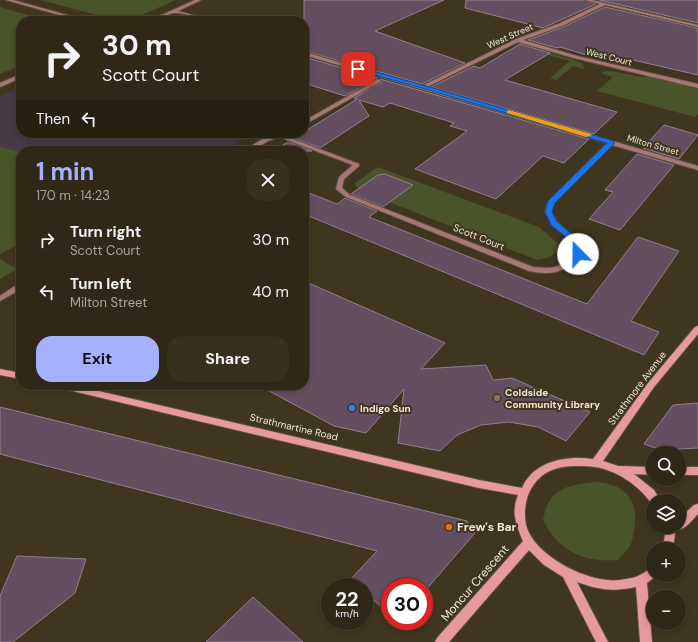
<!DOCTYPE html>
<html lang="en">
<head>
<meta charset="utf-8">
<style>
	:root { --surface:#302816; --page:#38301f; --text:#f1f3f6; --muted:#a8a6a1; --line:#4b4435; --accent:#a5b1fc }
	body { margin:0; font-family:"DM Sans",sans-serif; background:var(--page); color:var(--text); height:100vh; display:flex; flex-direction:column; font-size:15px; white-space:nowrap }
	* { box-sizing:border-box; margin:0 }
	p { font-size:13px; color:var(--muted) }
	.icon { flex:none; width:22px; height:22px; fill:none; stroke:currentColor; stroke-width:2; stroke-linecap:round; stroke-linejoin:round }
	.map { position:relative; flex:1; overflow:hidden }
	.panel { position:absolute; left:16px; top:146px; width:293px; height:244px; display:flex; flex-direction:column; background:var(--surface); border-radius:16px; box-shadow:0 2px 6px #0003,0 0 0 1px var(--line) }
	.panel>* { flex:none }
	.banner { position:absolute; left:16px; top:16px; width:293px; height:122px; border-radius:16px; box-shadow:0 2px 6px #0003,0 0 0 1px var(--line); background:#302816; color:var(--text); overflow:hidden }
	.fabs { position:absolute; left:646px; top:446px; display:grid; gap:8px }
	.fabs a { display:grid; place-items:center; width:40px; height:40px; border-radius:50%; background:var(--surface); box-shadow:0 2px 6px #0003,0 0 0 1px var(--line); font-size:20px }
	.speed { position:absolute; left:321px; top:578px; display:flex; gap:8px; font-size:20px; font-weight:700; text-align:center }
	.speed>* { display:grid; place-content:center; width:52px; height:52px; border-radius:50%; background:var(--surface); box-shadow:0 2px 6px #0003,0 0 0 1px var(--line); line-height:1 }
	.speed small { font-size:10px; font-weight:400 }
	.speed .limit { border:6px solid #d22; background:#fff; color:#111 }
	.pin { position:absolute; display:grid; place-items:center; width:34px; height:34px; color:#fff; margin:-17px; border-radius:8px; box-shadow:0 2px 6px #0006 }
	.me { position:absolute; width:44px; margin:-22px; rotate:338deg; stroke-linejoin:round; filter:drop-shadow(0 0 3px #0008) }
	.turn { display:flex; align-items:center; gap:14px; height:84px; padding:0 20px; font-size:18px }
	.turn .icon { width:52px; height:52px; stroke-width:2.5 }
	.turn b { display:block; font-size:28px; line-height:34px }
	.then { display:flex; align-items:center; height:38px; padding:0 20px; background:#0003; gap:8px; font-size:15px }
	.round { display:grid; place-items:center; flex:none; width:42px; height:42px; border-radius:16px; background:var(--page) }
	.headline { display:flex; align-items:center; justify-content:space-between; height:68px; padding:0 20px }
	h1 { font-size:24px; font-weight:700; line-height:30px; color:var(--accent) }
	.primary-button { display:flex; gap:8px; margin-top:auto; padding:8px 20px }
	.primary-button a { flex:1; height:46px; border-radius:16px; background:var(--accent); color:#111; font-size:16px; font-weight:700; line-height:46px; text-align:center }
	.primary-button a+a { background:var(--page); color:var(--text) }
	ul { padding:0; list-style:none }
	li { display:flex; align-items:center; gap:12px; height:52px; padding:0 20px }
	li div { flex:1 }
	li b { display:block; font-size:15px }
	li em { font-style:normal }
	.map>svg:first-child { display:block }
</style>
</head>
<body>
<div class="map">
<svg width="698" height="642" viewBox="0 0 698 642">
	<rect width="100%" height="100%" fill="#40351e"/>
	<!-- education -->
	<path fill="#493945" d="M21 87V133H254L222 151H21V152L0 147V96Z"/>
	<!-- green -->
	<g fill="#4a542a">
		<path d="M40 0H176L128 21H119Z"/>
		<path d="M0 7 48 21H21V65L0 74Z"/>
		<path d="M534 48 577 61 583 64 584 69 573 66 556 80 550 78 570 61 528 50Z"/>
		<path d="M606 71C621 71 636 78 651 77L698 89V114L695 117 597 91 613 77 600 73Z"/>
		<path d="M0 147 21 152V243L0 254Z"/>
		<path d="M378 167 539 227 557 243V251L550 257 537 260 358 190 355 183Z"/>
		<path d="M0 259 17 269 0 279Z"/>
		<path d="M594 482C621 483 638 496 635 524 634 531 633 540 630 546 627 551 621 555 618 560 584 563 558 551 543 520 549 488 565 486 594 482Z"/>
	</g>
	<!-- building -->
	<g fill="#644f61" stroke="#957e91">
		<path d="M304 0H444L375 31 465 63 422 84 304 51Z"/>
		<path d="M466 0H584L596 4 543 28 465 8Z"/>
		<path d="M599 0H698V23Z"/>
		<path d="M605 7 698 28V75L598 52 590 56 560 47 557 48 528 40 563 27Z"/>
		<path d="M520 44 550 53 505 80 617 112 594 134 431 87 474 66 480 68Z"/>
		<path d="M304 57 377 78 345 96 304 83Z"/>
		<path d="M380 79 589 139 564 163 543 156 496 199 415 169 467 131 450 126 454 123 390 103 383 107 359 100 369 116 320 148 294 138 357 99 354 98 381 83 382 81Z"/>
		<path d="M664 125 698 135 679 159 643 148Z"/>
		<path d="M288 142 312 151H273Z"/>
		<path d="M637 154 674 165 620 230 589 219 613 192 605 190Z"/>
		<path d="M385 174 413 185 383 207 351 194 378 175Z"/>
		<path d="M304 191 337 204 345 198 377 211 369 217 587 304 638 237 679 251 631 321 659 332 644 355 304 214Z"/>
		<path d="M304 281 445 343 421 369 486 365 493 380 512 378 590 412 566 441 538 427 509 422 481 425 457 435 440 451 398 443 404 389 366 433 334 426 258 385H304Z"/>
		<path d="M698 403V448L661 450 644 444 673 405Z"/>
		<path d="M0 407 467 521 475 533 424 592V587H390V613L364 593V587H356L349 581 377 551 0 454Z"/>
		<path d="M17 556 86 559 75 593 13 642H0V596Z"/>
		<path d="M253 597 303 642H206Z"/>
	</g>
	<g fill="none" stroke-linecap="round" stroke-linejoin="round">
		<!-- street casing -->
		<g stroke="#5c523c" stroke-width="2">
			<g id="street">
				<path d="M6 0H13L88 21H81Z"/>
				<path d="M195 0H201L178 11 213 21C200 21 189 13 176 13 168 12 159 21 149 21Z"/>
				<path d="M585 0H592L698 25V27L605 5 562 26 523 40 577 56 698 84V88L574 58 518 42 427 87 698 166V170L612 145 554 203 551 212 557 222 577 240 581 254C567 272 552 276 529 271L346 197 336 189 339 177 353 165 279 137 268 141 252 151H245C255 142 272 133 286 133L287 134 285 136 359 164V166L344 179 342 188 350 195 533 267C552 269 561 269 573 254L572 242 552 224 545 212 548 202 607 143 304 55V52L422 86 516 39 558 24 600 4Z"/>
				<path d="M21 74V78L0 87V83Z"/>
				<path d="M378 79 381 81 380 82 304 125V121Z"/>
				<path d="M18 284H21V289L0 301V296Z"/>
			</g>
		</g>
		<!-- secondary casing -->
		<g stroke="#5c523c" stroke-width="2">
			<g id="secondary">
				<path d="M698 326V334L654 387 603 461 618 466 653 467V475L634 474 654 490 661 501H653L652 504C636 482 611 466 583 466 557 465 539 470 528 495 525 504 524 514 526 525 534 556 589 584 620 580 626 579 635 578 640 575 645 573 648 569 653 567V575H657L647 583 652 642H640L636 587C612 592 600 590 577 582L608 642H596L563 577 544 565 529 550 449 642H435L437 638 523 541C516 525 511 512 518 495L479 488 60 388 57 387 56 385H73L479 480 522 488C533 461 567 455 593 459L648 383 695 327Z"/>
				<path d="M0 369 21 373V379L0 375Z"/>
				<rect x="679" y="467" width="19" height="8"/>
				<path d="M698 504V514C692 520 684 532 675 529L674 527H679V519L694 505Z"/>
				<path d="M663 527H673L675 534 673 549H663L665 534Z"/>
			</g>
		</g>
		<!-- street -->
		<use href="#street" fill="#a77778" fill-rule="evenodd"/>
		<!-- secondary -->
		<use href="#secondary" fill="#e79a9d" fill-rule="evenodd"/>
	</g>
	<!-- route -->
	<path fill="#1a73e8" stroke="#114b97" d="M358 67 426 86 614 141V144L555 203 552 212 557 222 578 239 582 254 580 256H575L571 241 551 225 545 212 548 201 607 143 422 88 356 70 355 69Z"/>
	<!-- slow -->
	<path fill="#f59e0b" d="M509 110 591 134 592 135 586 137 507 113V111Z"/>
	<!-- markers -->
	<circle fill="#8d6e63" stroke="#40351e" stroke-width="1.5" cx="497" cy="398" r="4"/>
	<circle fill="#3f7fe0" stroke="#40351e" stroke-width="1.5" cx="352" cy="408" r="4"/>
	<circle fill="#e8710a" stroke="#40351e" stroke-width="1.5" cx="449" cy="527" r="4"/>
	<g text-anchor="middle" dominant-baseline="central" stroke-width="4" stroke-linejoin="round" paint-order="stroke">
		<!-- far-street labels -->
		<g font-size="9" fill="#f0e9dc" stroke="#40351e">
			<text transform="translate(510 36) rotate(-24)">West Street</text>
			<text transform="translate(609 57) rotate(14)">West Court</text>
			<text transform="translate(653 145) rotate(16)">Milton Street</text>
		</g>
		<!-- street labels -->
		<g font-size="10" fill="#f0e9dc" stroke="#40351e">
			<text transform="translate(479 237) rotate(22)">Scott Court</text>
			<text transform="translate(637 388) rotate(-53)">Strathmore Avenue</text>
			<text transform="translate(294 427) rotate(13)">Strathmartine Road</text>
		</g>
		<!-- poi labels -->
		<g font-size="10" font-weight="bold" fill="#f0e9dc" stroke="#40351e" text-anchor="start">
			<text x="505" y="392">Coldside<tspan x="505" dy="12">Community Library</tspan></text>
			<text x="360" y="408">Indigo Sun</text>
		</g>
		<!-- near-poi labels -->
		<g font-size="12" font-weight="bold" fill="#f0e9dc" stroke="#40351e" text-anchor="start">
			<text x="457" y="527">Frew's Bar</text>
		</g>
		<!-- near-street labels -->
		<g font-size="12" fill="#f0e9dc" stroke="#40351e">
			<text transform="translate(475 583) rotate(-49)">Moncur Crescent</text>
		</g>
	</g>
</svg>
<div class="fabs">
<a><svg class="icon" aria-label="search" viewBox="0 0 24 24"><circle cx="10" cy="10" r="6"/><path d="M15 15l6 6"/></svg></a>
<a><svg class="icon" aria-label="layers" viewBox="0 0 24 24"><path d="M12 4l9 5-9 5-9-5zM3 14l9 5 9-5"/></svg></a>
<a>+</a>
<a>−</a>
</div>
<div class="speed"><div>22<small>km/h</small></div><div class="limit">30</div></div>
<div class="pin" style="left:358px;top:69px;background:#d93025"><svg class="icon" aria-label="arrive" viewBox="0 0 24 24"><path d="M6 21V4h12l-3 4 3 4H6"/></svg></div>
<svg class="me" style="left:578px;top:254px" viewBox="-20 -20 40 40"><circle r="19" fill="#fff"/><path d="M0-13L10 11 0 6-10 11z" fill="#1a73e8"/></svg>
<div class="banner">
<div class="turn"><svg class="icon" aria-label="right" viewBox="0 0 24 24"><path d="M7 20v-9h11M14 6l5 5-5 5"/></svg><div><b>30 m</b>Scott Court</div></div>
<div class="then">Then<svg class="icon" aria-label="left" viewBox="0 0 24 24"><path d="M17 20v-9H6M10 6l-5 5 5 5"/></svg></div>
</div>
<section class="panel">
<div class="headline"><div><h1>1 min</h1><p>170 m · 14:23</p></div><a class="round"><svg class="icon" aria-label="close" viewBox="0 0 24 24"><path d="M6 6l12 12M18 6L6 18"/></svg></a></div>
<ul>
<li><svg class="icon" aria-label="right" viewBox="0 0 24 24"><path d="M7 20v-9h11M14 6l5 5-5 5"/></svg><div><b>Turn right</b><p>Scott Court</p></div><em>30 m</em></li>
<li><svg class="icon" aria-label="left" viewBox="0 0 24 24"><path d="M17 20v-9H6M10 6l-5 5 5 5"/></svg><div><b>Turn left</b><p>Milton Street</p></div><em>40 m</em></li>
</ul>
<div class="primary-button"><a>Exit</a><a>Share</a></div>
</section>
</div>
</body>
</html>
